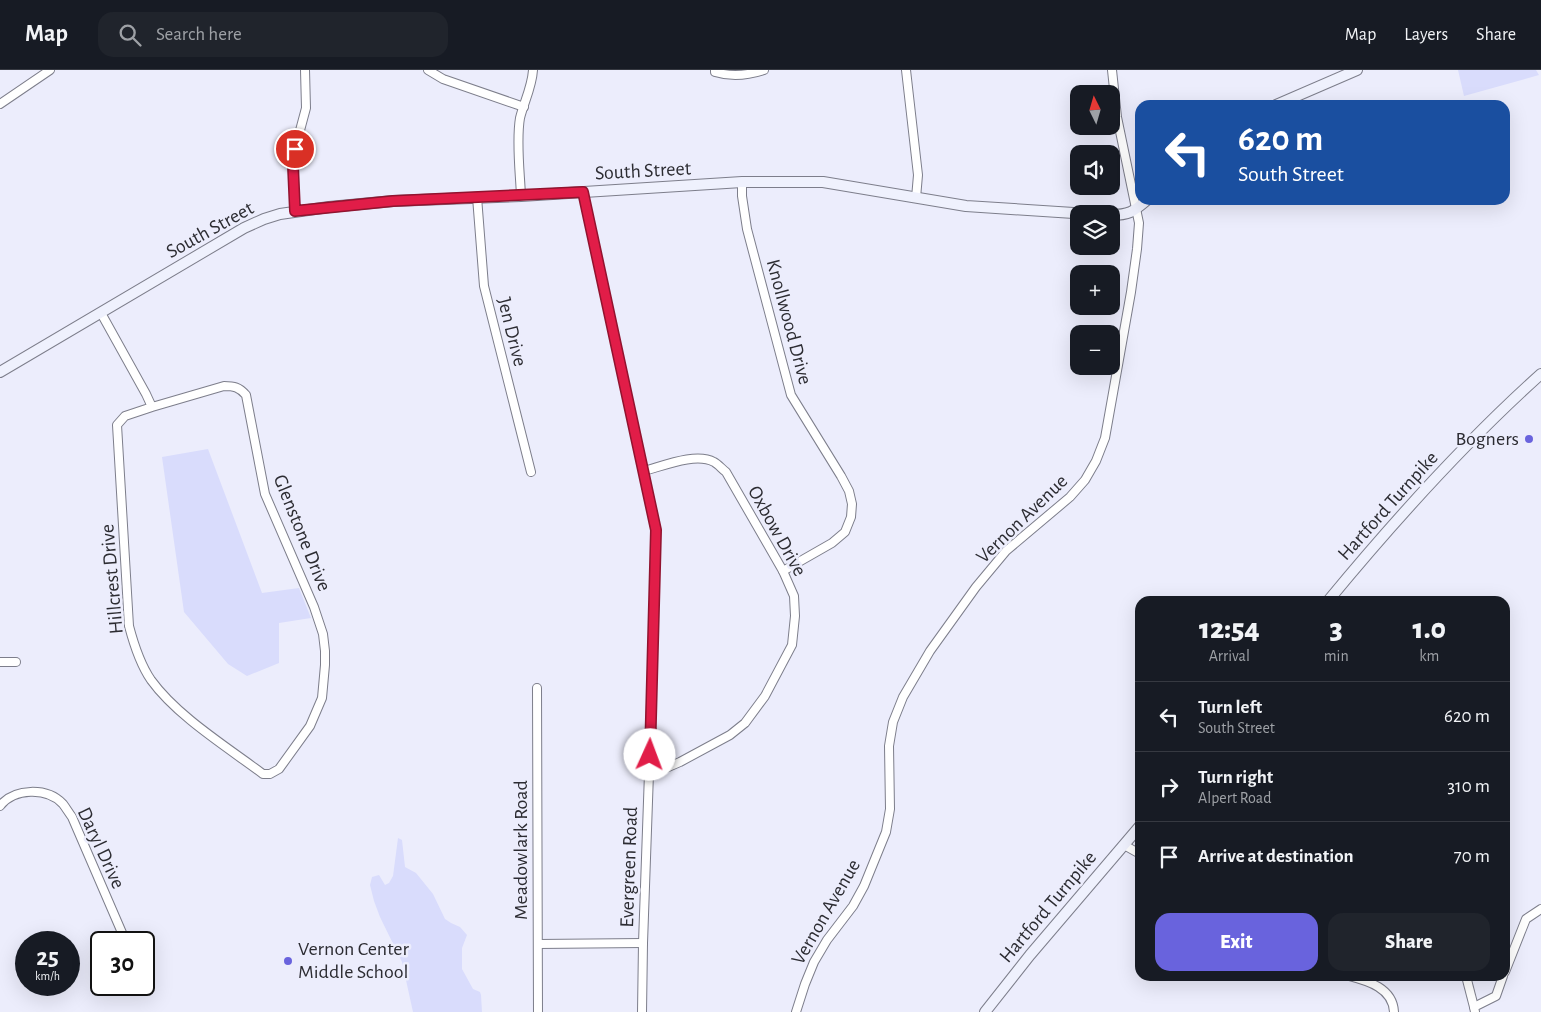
<!DOCTYPE html>
<html lang="en">
<head>
<meta charset="utf-8">
<style>
	:root { --surface:#171b24; --page:#20242c; --text:#f1f3f6; --muted:#9ea1a6; --line:#363941; --accent:#6963dd }
	body { margin:0; font-family:"Alegreya Sans",sans-serif; background:var(--page); color:var(--text); height:100vh; display:flex; flex-direction:column; font-size:19px; white-space:nowrap }
	* { box-sizing:border-box; margin:0 }
	p { font-size:16px; color:var(--muted) }
	.icon { flex:none; width:28px; height:28px; fill:none; stroke:currentColor; stroke-width:2; stroke-linecap:round; stroke-linejoin:round }
	.map { position:relative; flex:1; overflow:hidden }
	.side { position:absolute; left:1135px; top:526px; width:375px; height:385px; display:flex; flex-direction:column; background:var(--surface); border-radius:15px; box-shadow:0 5px 20px #0002 }
	.side>* { flex:none }
	.hud { position:absolute; left:1135px; top:30px; width:375px; height:105px; border-radius:15px; box-shadow:0 5px 20px #0002; background:#1a4fa0; color:#fff; overflow:hidden }
	.needle { width:32px; rotate:355deg }
	.tools { position:absolute; left:1070px; top:15px; display:grid; gap:10px }
	.tools a { display:grid; place-items:center; width:50px; height:50px; border-radius:10px; background:var(--surface); box-shadow:0 5px 20px #0002; font-size:25px }
	.speed { position:absolute; left:15px; top:861px; display:flex; gap:10px; font-size:25px; font-weight:700; text-align:center }
	.speed>* { display:grid; place-content:center; width:65px; height:65px; border-radius:50%; background:var(--surface); box-shadow:0 5px 20px #0002; line-height:1 }
	.speed small { font-size:12px; font-weight:400 }
	.speed .limit { border:2px solid #111; border-radius:8px; background:#fff; color:#111 }
	.pin { position:absolute; display:grid; place-items:center; width:42px; height:42px; color:#fff; margin:-21px; border:2px solid #fff; border-radius:50%; box-shadow:0 1px 5px #0007 }
	.me { position:absolute; width:55px; margin:-28px; rotate:2deg; stroke-linejoin:round; filter:drop-shadow(0 0 4px #0008) }
	.turn { display:flex; align-items:center; gap:18px; height:105px; padding:0 20px; font-size:22px }
	.turn .icon { width:65px; height:65px; stroke-width:2.5 }
	.turn b { display:block; font-size:35px; line-height:42px }
	.eta { display:flex; justify-content:space-evenly; align-items:center; height:85px; text-align:center }
	.eta b { font-size:30px; font-weight:800; line-height:35px }
	.button { display:flex; gap:10px; margin-top:auto; padding:10px 20px }
	.button a { flex:1; height:58px; border-radius:15px; background:var(--accent); color:#fff; font-size:20px; font-weight:800; line-height:58px; text-align:center }
	.button a+a { background:var(--page); color:var(--text) }
	ul { padding:0; list-style:none }
	li { display:flex; align-items:center; gap:15px; height:70px; padding:0 20px; border-top:1px solid var(--line) }
	li div { flex:1 }
	li b { display:block; font-size:19px }
	li em { font-style:normal }
	header { display:flex; align-items:center; gap:30px; box-sizing:border-box; height:70px; padding:0 25px; background:var(--surface); border-bottom:1px solid var(--line) }
	header strong { font-size:24px }
	nav { display:flex; gap:28px; margin-inline-start:auto; font-size:18px }
	.search { width:350px; height:45px; background:var(--page); display:flex; align-items:center; gap:12px; box-sizing:border-box; padding:0 18px; border-radius:15px; color:var(--muted); font-size:19px }
	.map>svg:first-child { display:block }
</style>
</head>
<body>
<header>
<strong>Map</strong>
<div class="search"><svg class="icon" aria-label="search" viewBox="0 0 24 24"><circle cx="10" cy="10" r="6"/><path d="M15 15l6 6"/></svg>Search here</div>
<nav><a>Map</a><a>Layers</a><a>Share</a></nav>
</header>
<div class="map">
<svg width="1541" height="942" viewBox="0 0 1541 942">
	<rect width="100%" height="100%" fill="#ecedfc"/>
	<!-- green -->
	<g fill="#d9dcfc">
		<path d="M1458 0H1536L1539 5 1464 26Z"/>
		<path d="M208 379 262 523 299 518 311 548 279 553V593L247 606 228 594 184 542 162 387Z"/>
		<path d="M398 768 402 770 405 797 416 803 433 824 445 849 451 853 460 857 467 865 462 878V899L473 919 480 922 481 925 482 942H413L402 892 380 847 374 831 370 815 372 807 379 805 385 815 389 813 393 806Z"/>
	</g>
	<g fill="none" stroke-linecap="round" stroke-linejoin="round">
		<!-- street casing -->
		<g stroke="#7d7e8b" stroke-width="10">
			<g id="street">
				<path d="M428 0 443 9 524 37"/>
				<path d="M715 0V2C731 7 749 5 764 0"/>
				<path d="M906 0 918 105 916 128"/>
				<path d="M0 34 50 0"/>
				<path d="M742 112V126L747 159 791 325 841 406 849 421 852 434 851 447 845 462 832 473 783 501"/>
				<path d="M583 122 656 460 649 703 643 873 642 942"/>
				<path d="M521 126C520 102 516 71 520 48 524 32 532 17 533 0"/>
				<path d="M477 127 484 216 531 402"/>
				<path d="M295 141 293 96 295 79 306 38 305 0"/>
				<path d="M101 243 146 324 152 337 224 316C234 316 239 317 246 325L265 424 314 537 323 564 325 581V595L322 628 310 656 279 699 270 704H263C227 677 177 646 151 610 140 594 134 575 129 556L117 355 125 346 152 337"/>
				<path d="M644 401C663 396 696 382 714 392 718 394 722 399 726 402L783 501 794 526 795 546 792 575 765 626 745 653 730 665 680 692 659 701 649 703"/>
				<path d="M0 592H16"/>
				<path d="M537 618 538 942"/>
				<path d="M0 736C14 718 47 717 63 734 66 738 69 743 72 747L126 872"/>
				<path d="M1124 775 1140 784"/>
				<path d="M538 874 643 873"/>
				<path d="M1505 902 1526 849 1541 839"/>
				<path d="M144 906 150 912"/>
				<path d="M1349 906C1368 911 1393 918 1394 942"/>
				<path d="M1466 906 1474 937"/>
				<path d="M796 942 805 914 814 892 827 870 853 836 864 816 886 762 890 739 889 676 893 652 903 627 930 581 976 517 1006 481 1070 427 1085 410 1096 391 1105 368 1131 222 1137 179 1139 153 1117 47 1112 0"/>
				<path d="M1475 942 1474 937 1496 926 1503 906"/>
			</g>
		</g>
		<!-- secondary casing -->
		<g stroke="#7d7e8b" stroke-width="12">
			<g id="secondary">
				<path d="M1276 35 1357 0"/>
				<path d="M1111 145C1129 145 1133 142 1147 130"/>
				<path d="M0 302 244 158 264 149 280 144 329 137 393 131 521 126 742 112H823L966 136 1089 144"/>
				<path d="M1328 531C1394 451 1463 374 1541 304"/>
				<path d="M985 942 1030 885 1140 756"/>
			</g>
		</g>
		<!-- street -->
		<use href="#street" stroke="#fff" stroke-width="8"/>
		<!-- secondary -->
		<use href="#secondary" stroke="#eff1fd" stroke-width="10"/>
	</g>
	<g fill="none" stroke-linecap="round" stroke-linejoin="round">
		<!-- route casing -->
		<g stroke="#92132f" stroke-width="12">
			<path id="route" d="M295 79 293 96 295 141 393 131 583 122 656 460 650 685"/>
		</g>
		<!-- route -->
		<use href="#route" stroke="#e11d48" stroke-width="9"/>
	</g>
	<!-- markers -->
	<g fill="#6963dd" stroke="#ecedfc" stroke-width="2">
		<circle cx="1529" cy="369" r="5"/>
		<circle cx="288" cy="891" r="5"/>
	</g>
	<g text-anchor="middle" dominant-baseline="central" stroke-width="5" stroke-linejoin="round" paint-order="stroke">
		<!-- street labels -->
		<g font-size="20" fill="#2c2c32" stroke="#ecedfc">
			<text transform="translate(643 101) rotate(-3)">South Street</text>
			<text transform="translate(210 160) rotate(-29)">South Street</text>
			<text transform="translate(789 252) rotate(75)">Knollwood Drive</text>
			<text transform="translate(512 262) rotate(76)">Jen Drive</text>
			<text transform="translate(1388 436) rotate(-48)">Hartford Turnpike</text>
			<text transform="translate(1022 449) rotate(-44)">Vernon Avenue</text>
			<text transform="translate(777 461) rotate(61)">Oxbow Drive</text>
			<text transform="translate(302 463) rotate(68)">Glenstone Drive</text>
			<text transform="translate(112 509) rotate(-95)">Hillcrest Drive</text>
			<text transform="translate(101 778) rotate(65)">Daryl Drive</text>
			<text transform="translate(521 780) rotate(-90)">Meadowlark Road</text>
			<text transform="translate(629 797) rotate(-88)">Evergreen Road</text>
			<text transform="translate(1048 837) rotate(-50)">Hartford Turnpike</text>
			<text transform="translate(826 842) rotate(-60)">Vernon Avenue</text>
		</g>
		<!-- poi labels -->
		<g font-size="20" fill="#2c2c32" stroke="#ecedfc" text-anchor="end">
			<text x="1519" y="369">Bogners</text>
			<text x="298" y="879" text-anchor="start">Vernon Center<tspan x="298" dy="23">Middle School</tspan></text>
		</g>
	</g>
</svg>
<div class="tools">
<a><svg class="needle" viewBox="-14 -14 28 28"><path d="M0-13l5 13h-10z" fill="#e53935"/><path d="M0 13l5-13h-10z" fill="#9ea1a6"/></svg></a>
<a><svg class="icon" aria-label="sound" viewBox="0 0 24 24"><path d="M4 9h4l5-4v14l-5-4H4zM17 9q2 3 0 6"/></svg></a>
<a><svg class="icon" aria-label="layers" viewBox="0 0 24 24"><path d="M12 4l9 5-9 5-9-5zM3 14l9 5 9-5"/></svg></a>
<a>+</a>
<a>−</a>
</div>
<div class="speed"><div>25<small>km/h</small></div><div class="limit">30</div></div>
<div class="pin" style="left:295px;top:79px;background:#d93025"><svg class="icon" aria-label="arrive" viewBox="0 0 24 24"><path d="M6 21V4h12l-3 4 3 4H6"/></svg></div>
<svg class="me" style="left:650px;top:685px" viewBox="-20 -20 40 40"><circle r="19" fill="#fff"/><path d="M0-13L10 11 0 6-10 11z" fill="#e11d48"/></svg>
<div class="hud">
<div class="turn"><svg class="icon" aria-label="left" viewBox="0 0 24 24"><path d="M17 20v-9H6M10 6l-5 5 5 5"/></svg><div><b>620 m</b>South Street</div></div>
</div>
<section class="side">
<div class="eta">
<div><b>12:54</b><p>Arrival</p></div>
<div><b>3</b><p>min</p></div>
<div><b>1.0</b><p>km</p></div>
</div>
<ul>
<li><svg class="icon" aria-label="left" viewBox="0 0 24 24"><path d="M17 20v-9H6M10 6l-5 5 5 5"/></svg><div><b>Turn left</b><p>South Street</p></div><em>620 m</em></li>
<li><svg class="icon" aria-label="right" viewBox="0 0 24 24"><path d="M7 20v-9h11M14 6l5 5-5 5"/></svg><div><b>Turn right</b><p>Alpert Road</p></div><em>310 m</em></li>
<li><svg class="icon" aria-label="arrive" viewBox="0 0 24 24"><path d="M6 21V4h12l-3 4 3 4H6"/></svg><div><b>Arrive at destination</b></div><em>70 m</em></li>
</ul>
<div class="button"><a>Exit</a><a>Share</a></div>
</section>
</div>
</body>
</html>
